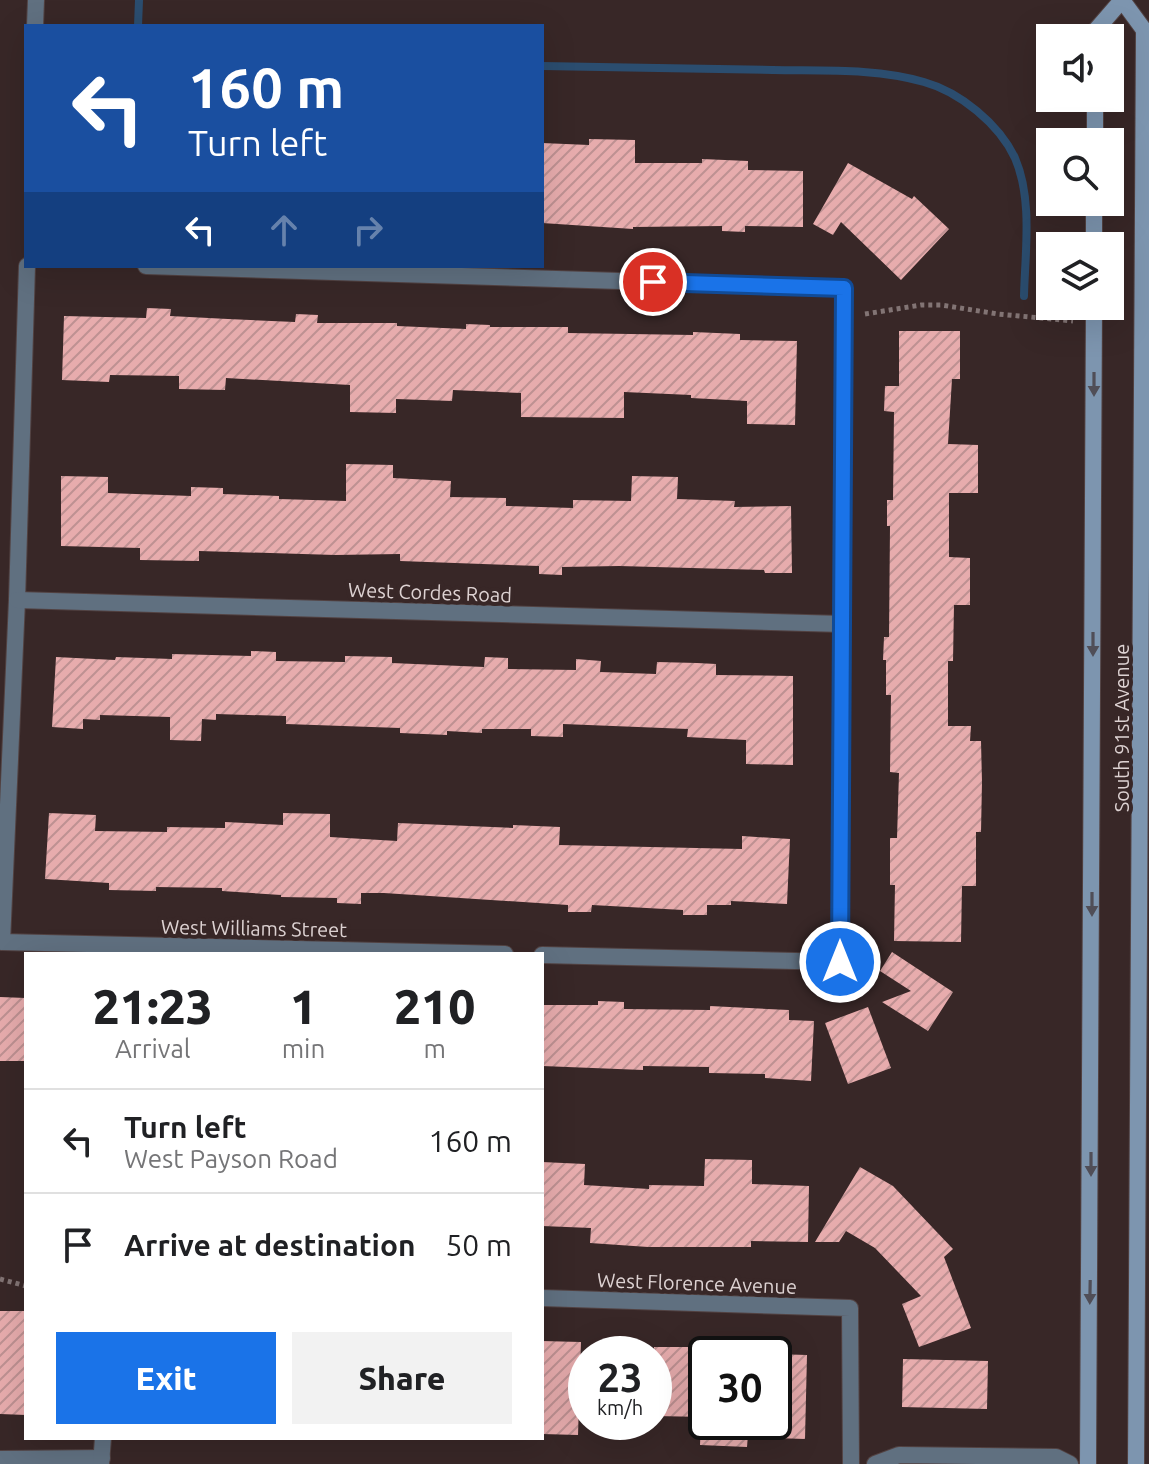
<!DOCTYPE html>
<html lang="en">
<head>
<meta charset="utf-8">
<style>
	:root { --surface:#fff; --page:#f2f2f2; --text:#202124; --muted:#757577; --line:#e0e0e0; --accent:#1a73e8 }
	body { margin:0; font-family:Ubuntu,sans-serif; background:var(--page); color:var(--text); height:100vh; display:flex; flex-direction:column; font-size:30px; white-space:nowrap }
	* { box-sizing:border-box; margin:0 }
	p { font-size:26px; color:var(--muted) }
	.icon { flex:none; width:44px; height:44px; fill:none; stroke:currentColor; stroke-width:2; stroke-linecap:round; stroke-linejoin:round }
	.map { position:relative; flex:1; overflow:hidden }
	.sheet { position:absolute; left:24px; top:952px; width:520px; height:488px; display:flex; flex-direction:column; background:var(--surface); border-radius:0px; box-shadow:0 8px 32px #0002 }
	.sheet>* { flex:none }
	.top-card { position:absolute; left:24px; top:24px; width:520px; height:244px; border-radius:0px; box-shadow:0 8px 32px #0002; background:#1a4fa0; color:#fff; overflow:hidden }
	.fabs { position:absolute; left:1036px; top:24px; display:grid; gap:16px }
	.fabs a { display:grid; place-items:center; width:88px; height:88px; border-radius:0px; background:var(--surface); box-shadow:0 8px 32px #0002; font-size:40px }
	.speed { position:absolute; left:568px; top:1336px; display:flex; gap:16px; font-size:40px; font-weight:700; text-align:center }
	.speed>* { display:grid; place-content:center; width:104px; height:104px; border-radius:50%; background:var(--surface); box-shadow:0 8px 32px #0002; line-height:1 }
	.speed small { font-size:20px; font-weight:400 }
	.speed .limit { border:4px solid #111; border-radius:12px; background:#fff; color:#111 }
	.pin { position:absolute; display:grid; place-items:center; width:68px; height:68px; color:#fff; margin:-34px; border:4px solid #fff; border-radius:50%; box-shadow:0 2px 8px #0007 }
	.me { position:absolute; width:88px; margin:-44px; rotate:0deg; stroke-linejoin:round; filter:drop-shadow(0 0 6px #0008) }
	.turn { display:flex; align-items:center; gap:28px; height:168px; padding:0 32px; font-size:36px }
	.turn .icon { width:104px; height:104px; stroke-width:2.5 }
	.turn b { display:block; font-size:56px; line-height:68px }
	.lanes { display:flex; align-items:center; height:76px; padding:0 32px; background:#0003; justify-content:center; gap:40px; direction:ltr }
	.lanes .off { opacity:.35 }
	.eta { display:flex; justify-content:space-evenly; align-items:center; height:136px; text-align:center }
	.eta b { font-size:48px; font-weight:800; line-height:56px }
	.action { display:flex; gap:16px; margin-top:auto; padding:16px 32px }
	.action a { flex:1; height:92px; border-radius:0px; background:var(--accent); color:#fff; font-size:32px; font-weight:800; line-height:92px; text-align:center }
	.action a+a { background:var(--page); color:var(--text) }
	ul { padding:0; list-style:none }
	li { display:flex; align-items:center; gap:24px; height:104px; padding:0 32px; border-top:2px solid var(--line) }
	li div { flex:1 }
	li b { display:block; font-size:30px }
	li em { font-style:normal }
	.map>svg:first-child { display:block }
</style>
</head>
<body>
<div class="map">
<svg width="1149" height="1464" viewBox="0 0 1149 1464">
	<defs>
		<pattern id="building-hatch" width="6" height="6" patternUnits="userSpaceOnUse" patternTransform="scale(2)"><rect width="6" height="6" fill="#e7acad"/><path d="M-1 1l2-2M0 6l6-6M5 7l2-2" fill="none" stroke="#be9192"/></pattern>
	</defs>
	<rect width="100%" height="100%" fill="#382727"/>
	<g fill="none" stroke-linecap="round" stroke-linejoin="round">
		<!-- stream -->
		<g stroke="#2b4d6f" stroke-width="8">
			<path d="M138 26 139 0"/>
			<path d="M542 66C619 67 696 69 773 70 822 71 876 68 924 82 960 92 999 124 1015 158 1033 200 1025 252 1024 296"/>
		</g>
	</g>
	<!-- building -->
	<g fill="url(#building-hatch)">
		<path d="M589 139 635 140V163H702V159L748 161V170L803 171V227L745 226V232L722 231V226L633 227V229L542 223V143L589 145Z"/>
		<path d="M848 163 912 199 914 196 949 229 901 280 841 222 833 235 813 224Z"/>
		<path d="M147 308 171 309 170 316 228 319 295 322 296 314 318 315 317 323H397V326L466 329V324L490 325V327H568V333L693 335V332L740 334V340L797 341 795 425 747 424V401L691 398V395L624 392V418L521 417V393L453 390 452 401 396 399V413L350 412V385L226 378 225 390 179 389V376L110 375 109 382 62 380 64 316 146 318Z"/>
		<path d="M899 331H960V379H952L948 444 978 445V493H949V557L970 558V605H954L953 661H948V726H971L970 741H981L982 782 981 832H976V886H962L961 942 894 941 895 885H890V838H897L899 773 890 772 891 695H886V660H883L884 637H889L890 526H887V500H893L894 412 884 411 885 386H899Z"/>
		<path d="M346 464 393 465V478L451 481 450 497 506 498V506L573 508V500L631 501 632 476 678 477 677 499 735 501 734 507 791 506 792 573H765L764 570 619 566 562 567V575L539 574V566L400 561V554L335 555 199 551V561L140 560V548L61 546V476L108 477V493L191 496V487L223 488V494L279 496V499L346 501Z"/>
		<path d="M251 651 276 652V661L345 662V656L392 657V663L484 667 485 657 508 658V669L576 670V659L601 661 600 672 656 674 657 662 697 663 716 664V675L793 676V765L746 764V740L687 737 688 729 563 724V737L531 736V729H482V733L447 731V735L400 733V728L286 724V716L216 714V720L202 719 201 741 170 740V717L100 715V720L83 719V729L52 727 56 657 115 660 116 657 172 659V654L251 656Z"/>
		<path d="M49 813 96 815 95 831 167 832V827L225 828V822L283 825V813L330 814V837L397 841 398 823 513 828V825L560 827 559 845 742 849V836L790 839 787 904 731 901V905H707V915H683V910L592 905 591 912H568V905L384 893H361V904L337 903V898L281 897V895L222 891V888L156 887V891L109 890V883L45 879Z"/>
		<path d="M892 952 953 992 928 1031 882 1002 911 991 880 971Z"/>
		<path d="M0 997 26 998V1061H0Z"/>
		<path d="M598 1001 624 1002V1009L710 1010V1006L789 1010V1020L814 1021 811 1081 765 1078V1074L709 1073V1067L643 1066V1070L542 1066V1005H598Z"/>
		<path d="M868 1007 891 1068 848 1084 825 1023Z"/>
		<path d="M705 1159 752 1160V1184L809 1186 808 1242 751 1241V1247H648L590 1243 591 1228 542 1226V1162L585 1164 584 1185 649 1189V1185L704 1186Z"/>
		<path d="M860 1167 893 1186 953 1249 944 1257 971 1328 919 1347 902 1304 921 1296 875 1248 846 1231 839 1242H815Z"/>
		<path d="M0 1311H26V1415L0 1414Z"/>
		<path d="M542 1341 581 1342 578 1435 542 1434Z"/>
		<path d="M654 1347H695V1351L706 1352V1417L654 1416Z"/>
		<path d="M774 1354 807 1355 805 1439 774 1438Z"/>
		<path d="M903 1359 988 1361 987 1409 902 1407Z"/>
		<path d="M701 1422H749L747 1447 700 1445Z"/>
	</g>
	<g fill="none" stroke-linecap="round" stroke-linejoin="round">
		<!-- street casing -->
		<g stroke="#524242" stroke-width="18">
			<g id="street">
				<path d="M35 26 36 0"/>
				<path d="M27 266 17 600 2 942 505 954"/>
				<path d="M146 266 844 288 840 962 542 955"/>
				<path d="M17 600 842 624"/>
				<path d="M542 1298 850 1308 851 1464"/>
				<path d="M0 1459 102 1458"/>
				<path d="M101 1464 103 1438"/>
				<path d="M875 1464 899 1455 1056 1457 1070 1464"/>
			</g>
		</g>
		<!-- secondary casing -->
		<g stroke="#524242" stroke-width="18">
			<g id="secondary">
				<path d="M1122 0 1144 30 1136 1464"/>
				<path d="M1096 38V30L1122 0"/>
				<path d="M1095 142V98"/>
				<path d="M1094 246V202"/>
				<path d="M1088 1464 1094 306"/>
			</g>
		</g>
		<!-- path -->
		<g stroke="#827474" stroke-width="5" stroke-dasharray="4 4" stroke-linecap="butt">
			<path d="M865 314 921 305H941L998 314 1073 321"/>
			<path d="M0 1279 26 1286"/>
		</g>
		<!-- street -->
		<use href="#street" stroke="#607080" stroke-width="16"/>
		<!-- secondary -->
		<use href="#secondary" stroke="#7d95af" stroke-width="16"/>
	</g>
	<!-- one-way arrows -->
	<defs><path id="oneway-solid" d="M-6-.8H1V-3.2L6.5 0L1 3.2V.8H-6Z" transform="scale(2)"/></defs>
	<g fill="#504e57">
		<use href="#oneway-solid" transform="translate(1094 384) rotate(90)"/>
		<use href="#oneway-solid" transform="translate(1093 644) rotate(90)"/>
		<use href="#oneway-solid" transform="translate(1092 904) rotate(90)"/>
		<use href="#oneway-solid" transform="translate(1091 1164) rotate(90)"/>
		<use href="#oneway-solid" transform="translate(1090 1292) rotate(91)"/>
	</g>
	<g fill="none" stroke-linecap="round" stroke-linejoin="round">
		<!-- route casing -->
		<g stroke="#114b97" stroke-width="20">
			<path id="route" d="M653 282 844 288 840 962"/>
		</g>
		<!-- route -->
		<use href="#route" stroke="#1a73e8" stroke-width="14"/>
	</g>
	<g text-anchor="middle" dominant-baseline="central" stroke-width="8" stroke-linejoin="round" paint-order="stroke">
		<!-- street labels -->
		<g font-size="20" fill="#ddd2d2" stroke="#382727">
			<text transform="translate(430 592) rotate(2)">West Cordes Road</text>
			<text transform="translate(1121 728) rotate(-90)">South 91st Avenue</text>
			<text transform="translate(254 928) rotate(1)">West Williams Street</text>
			<text transform="translate(697 1283) rotate(2)">West Florence Avenue</text>
		</g>
	</g>
</svg>
<div class="fabs">
<a><svg class="icon" aria-label="sound" viewBox="0 0 24 24"><path d="M4 9h4l5-4v14l-5-4H4zM17 9q2 3 0 6"/></svg></a>
<a><svg class="icon" aria-label="search" viewBox="0 0 24 24"><circle cx="10" cy="10" r="6"/><path d="M15 15l6 6"/></svg></a>
<a><svg class="icon" aria-label="layers" viewBox="0 0 24 24"><path d="M12 4l9 5-9 5-9-5zM3 14l9 5 9-5"/></svg></a>
</div>
<div class="speed"><div>23<small>km/h</small></div><div class="limit">30</div></div>
<div class="pin" style="left:653px;top:282px;background:#d93025"><svg class="icon" aria-label="arrive" viewBox="0 0 24 24"><path d="M6 21V4h12l-3 4 3 4H6"/></svg></div>
<svg class="me" style="left:840px;top:962px" viewBox="-20 -20 40 40"><circle r="17" fill="#1a73e8" stroke="#fff" stroke-width="3"/><path d="M0-11L8 9 0 5-8 9z" fill="#fff"/></svg>
<div class="top-card">
<div class="turn"><svg class="icon" aria-label="left" viewBox="0 0 24 24"><path d="M17 20v-9H6M10 6l-5 5 5 5"/></svg><div><b>160 m</b>Turn left</div></div>
<div class="lanes"><svg class="icon" aria-label="left" viewBox="0 0 24 24"><path d="M17 20v-9H6M10 6l-5 5 5 5"/></svg><svg class="icon off" aria-label="ahead" viewBox="0 0 24 24"><path d="M12 20V5M6 11l6-6 6 6"/></svg><svg class="icon off" aria-label="right" viewBox="0 0 24 24"><path d="M7 20v-9h11M14 6l5 5-5 5"/></svg></div>
</div>
<section class="sheet">
<div class="eta">
<div><b>21:23</b><p>Arrival</p></div>
<div><b>1</b><p>min</p></div>
<div><b>210</b><p>m</p></div>
</div>
<ul>
<li><svg class="icon" aria-label="left" viewBox="0 0 24 24"><path d="M17 20v-9H6M10 6l-5 5 5 5"/></svg><div><b>Turn left</b><p>West Payson Road</p></div><em>160 m</em></li>
<li><svg class="icon" aria-label="arrive" viewBox="0 0 24 24"><path d="M6 21V4h12l-3 4 3 4H6"/></svg><div><b>Arrive at destination</b></div><em>50 m</em></li>
</ul>
<div class="action"><a>Exit</a><a>Share</a></div>
</section>
</div>
</body>
</html>
